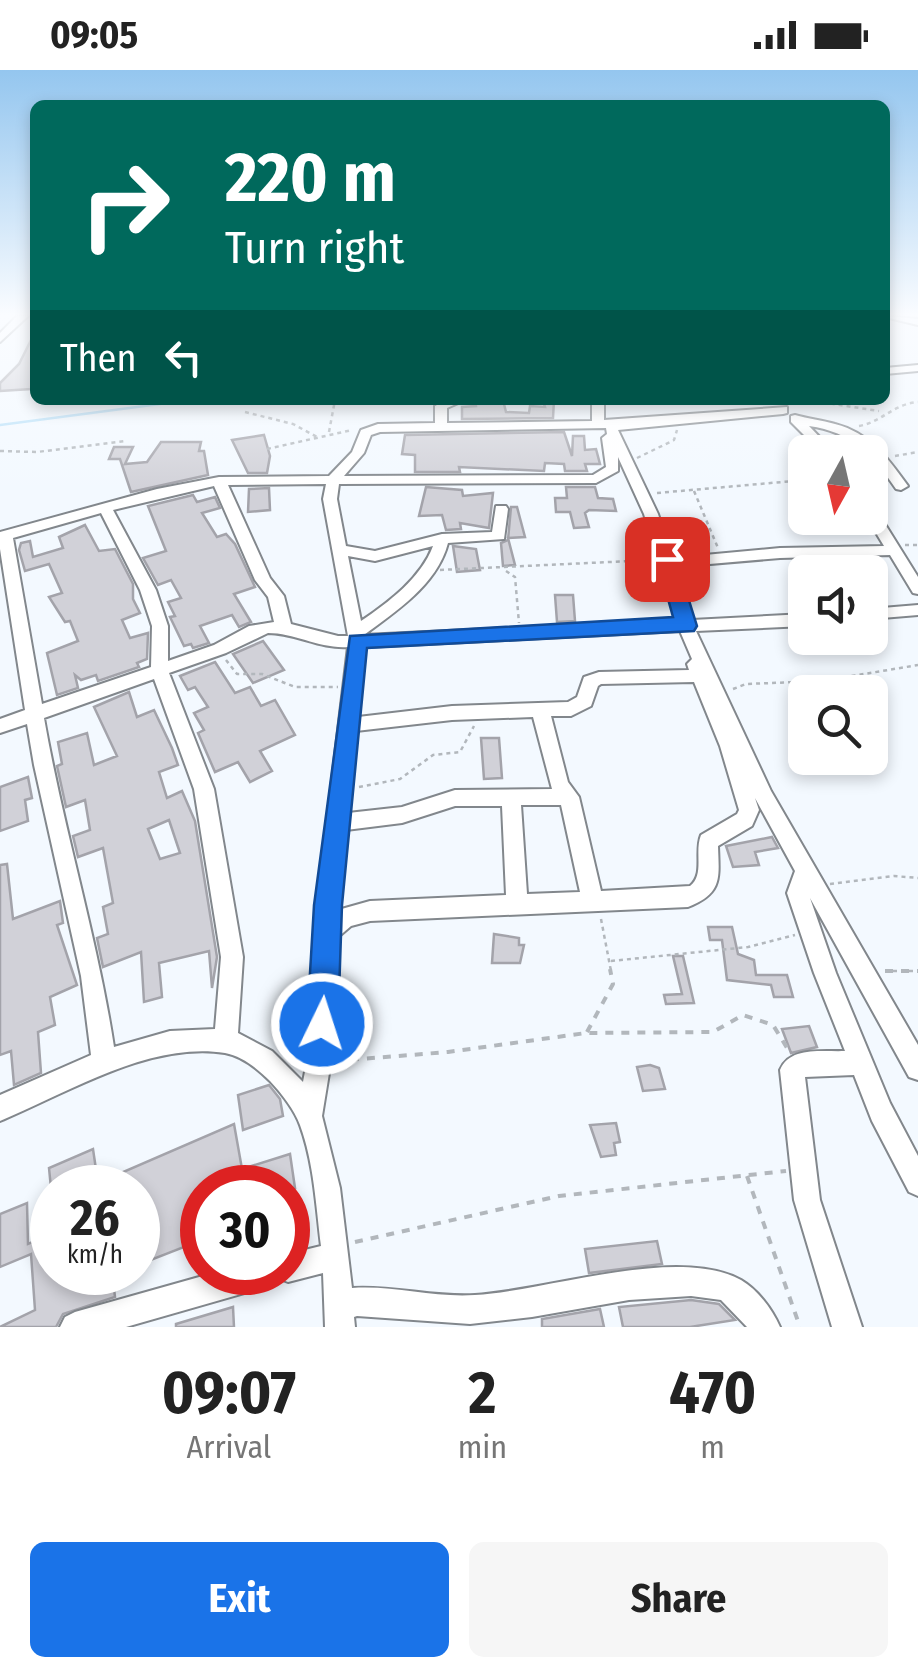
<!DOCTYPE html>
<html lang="en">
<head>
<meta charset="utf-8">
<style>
	:root { --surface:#fff; --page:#f6f6f6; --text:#222; --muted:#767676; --accent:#1a73e8 }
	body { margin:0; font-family:"Fira Sans Condensed",sans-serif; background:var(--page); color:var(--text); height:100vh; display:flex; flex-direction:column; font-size:38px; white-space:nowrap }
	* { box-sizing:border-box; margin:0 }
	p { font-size:32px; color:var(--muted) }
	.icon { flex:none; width:55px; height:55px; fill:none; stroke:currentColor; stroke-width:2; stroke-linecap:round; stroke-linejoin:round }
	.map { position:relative; height:1257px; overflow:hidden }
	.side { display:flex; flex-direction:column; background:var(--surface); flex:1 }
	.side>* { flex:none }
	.guide { position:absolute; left:30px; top:30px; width:860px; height:305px; border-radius:15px; box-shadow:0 5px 15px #0003; background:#00695c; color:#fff; overflow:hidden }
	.needle { width:65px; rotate:188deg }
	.controls { position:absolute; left:788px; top:365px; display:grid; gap:20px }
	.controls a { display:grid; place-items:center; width:100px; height:100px; border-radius:15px; background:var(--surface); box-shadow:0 5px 15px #0003; font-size:50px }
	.speed { position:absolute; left:30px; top:1095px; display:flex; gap:20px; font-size:50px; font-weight:700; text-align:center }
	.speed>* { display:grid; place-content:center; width:130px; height:130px; border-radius:50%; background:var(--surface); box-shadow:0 5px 15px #0003; line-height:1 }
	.speed small { font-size:25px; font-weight:400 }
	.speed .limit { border:15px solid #d22; background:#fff; color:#111 }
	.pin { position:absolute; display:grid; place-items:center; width:85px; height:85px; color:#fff; margin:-42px; border-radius:20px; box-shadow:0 5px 15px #0006 }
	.me { position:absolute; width:110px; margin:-55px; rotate:4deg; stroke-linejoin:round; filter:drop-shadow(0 0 8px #0008) }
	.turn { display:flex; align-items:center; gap:35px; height:210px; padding:0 30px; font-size:45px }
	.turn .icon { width:130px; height:130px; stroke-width:2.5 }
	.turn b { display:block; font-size:70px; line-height:85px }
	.then { display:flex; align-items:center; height:95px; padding:0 30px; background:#0003; gap:20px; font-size:38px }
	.eta { display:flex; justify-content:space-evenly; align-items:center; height:170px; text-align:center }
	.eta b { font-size:60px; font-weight:700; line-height:70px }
	.button { display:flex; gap:20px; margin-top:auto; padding:20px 30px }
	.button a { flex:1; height:115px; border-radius:15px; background:var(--accent); color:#fff; font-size:40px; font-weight:700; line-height:115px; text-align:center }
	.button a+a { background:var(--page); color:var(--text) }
	.status { display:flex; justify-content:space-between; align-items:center; height:70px; padding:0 50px; background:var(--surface); direction:ltr }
	.status svg { height:28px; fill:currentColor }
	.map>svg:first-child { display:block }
</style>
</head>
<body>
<div class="status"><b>09:05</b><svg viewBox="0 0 49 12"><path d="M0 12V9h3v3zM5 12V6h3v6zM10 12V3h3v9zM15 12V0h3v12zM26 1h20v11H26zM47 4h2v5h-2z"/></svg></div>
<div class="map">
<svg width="918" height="1257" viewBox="0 0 918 1257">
	<rect width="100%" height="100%" fill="#f3f9ff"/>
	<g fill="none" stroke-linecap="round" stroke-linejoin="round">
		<!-- stream -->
		<path stroke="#b7e0f9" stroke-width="2.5" d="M0 355 190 330"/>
	</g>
	<!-- building -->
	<g fill="#d1d1d8" stroke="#a3a3aa" stroke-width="2.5" fill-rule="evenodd">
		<path d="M35 262 31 319 0 321V313L19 294Z"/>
		<path d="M475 330H503L506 342 529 343 530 336 545 337 543 330H554L553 348 462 349V337L476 336Z"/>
		<path d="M564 362 572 386 573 366H584L585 380 596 379 600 394H585L587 401H565L564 394 545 393 544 401 459 397 460 402H415V385L402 384 405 365Z"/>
		<path d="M264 365 270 386 267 403H248L232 370Z"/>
		<path d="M161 372H201L199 381H204L208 405 131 422 120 389H109L114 377H133L125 394 147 392Z"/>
		<path d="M426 417 462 420 463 426 493 423 489 458 460 453 461 459 446 460 442 445 419 446Z"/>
		<path d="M566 417H595L598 428 613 429 616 441 589 440 585 443 589 457 574 458 570 442H556L555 428H567Z"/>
		<path d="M269 418 270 440 248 442 249 419Z"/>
		<path d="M193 425 197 432 215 427 220 438 202 443 217 467 226 464 235 474 255 517 234 524 251 552 239 557 232 545 200 556 209 573 193 578 191 574 184 576 170 547 175 546 168 532 181 528 171 510 158 515 143 488 166 481 148 436Z"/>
		<path d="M511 437H517L525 467 508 468 515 495 503 496 501 473 508 470Z"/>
		<path d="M85 455 99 481 115 479 133 514V529L140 543 122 550 130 568 148 563 147 589 137 593 139 597 98 611 96 605 81 610 75 605 78 618 57 625 47 583 78 571 70 551 65 552 49 527 62 523 49 494 25 501 19 480 21 473 30 471 33 487 63 478 59 467Z"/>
		<path d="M453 476 476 479 480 500 457 502Z"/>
		<path d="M555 525H573L575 551 557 552Z"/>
		<path d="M263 571 284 600 253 613 233 584Z"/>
		<path d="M215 592 235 623 250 617 261 636 275 630 295 665 260 681 272 701 250 712 238 692 215 702 198 663 204 660 194 643 208 637 195 617 188 620 180 606Z"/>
		<path d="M129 622 137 647 154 640 172 678 178 695 159 702 167 728 182 721 195 751 217 887 212 918 209 881 159 893 162 927 144 932 141 882 103 897 97 868 108 864 103 837 113 833 103 778 78 787 73 766 90 760 85 730 66 737 57 696 62 694 58 672 87 663 94 695 117 686 94 637ZM169 750 180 783 160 789 148 759Z"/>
		<path d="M481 668H499L502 708 484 709Z"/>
		<path d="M28 707 32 728 25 730 28 751 0 761V717Z"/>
		<path d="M772 767 778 778 755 782 759 795 733 797 726 776Z"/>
		<path d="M7 794 13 849 60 831 63 853 57 855 77 915 50 927 55 955 38 962 41 1003 14 1015 11 981 0 985V795Z"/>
		<path d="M708 857H732L738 884 754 890 756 905H787L793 927H774L771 915 727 910 722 870H710Z"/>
		<path d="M494 864 519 868V875H524L520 893H492Z"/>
		<path d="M673 886H683L694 933 666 934 664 925 682 924Z"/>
		<path d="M809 956 817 977 791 983 782 959Z"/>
		<path d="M650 995 659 998 665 1019 643 1021 637 997Z"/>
		<path d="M269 1015 280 1029 283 1046 243 1060 238 1025Z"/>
		<path d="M616 1053 620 1072 614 1073 616 1085 601 1087 590 1055Z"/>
		<path d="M234 1054 242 1099 290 1084 295 1118H202V1170L138 1195V1118H51L49 1098 93 1079 98 1113Z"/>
		<path d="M27 1133 28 1174 52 1164V1202H112L115 1227 63 1244 56 1257H0L35 1240 31 1184 0 1197V1144Z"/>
		<path d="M657 1171 662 1194 589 1203 585 1179Z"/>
		<path d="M691 1230 719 1234 735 1250 690 1257H623L619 1237Z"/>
		<path d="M233 1237 234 1257H176V1254Z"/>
		<path d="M600 1239 604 1257H542V1249Z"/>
	</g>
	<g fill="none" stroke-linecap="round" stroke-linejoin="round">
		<!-- minor casing -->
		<g stroke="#82878c" stroke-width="4">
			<g id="minor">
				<path d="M17 246H28L0 272V263Z"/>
				<path d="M888 246 918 249V255L889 248Z"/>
				<path d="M918 295V301L885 304V298Z"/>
				<path d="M447 330H465L447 338V353L592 351V330H604V350L787 337V343L783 344 618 360 658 444 672 488 780 478 884 476 867 448H870V437L875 438 918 507V524L913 523 890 485 780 488 675 497 692 550 805 544V556L696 561 771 721 918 975V1010L909 1007 810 828 836 903 890 1033 918 1086V1126L909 1122 872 1051 854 1005 805 1007 820 1130 862 1257H832L794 1130 780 1000C790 976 822 982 845 981L814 903 787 823 795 801 755 728 759 740 752 756 718 776C719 808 723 823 688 837L370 851 351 856 337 868 331 991 322 1046 340 1118 352 1218C394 1215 434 1228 475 1225 547 1221 678 1175 741 1210 758 1220 772 1239 780 1257H747L721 1230 691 1226 629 1230 532 1247 470 1254 357 1246 354 1247 355 1257H325L323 1203 288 1212 280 1209 269 1216 126 1257H60L65 1247 75 1242 217 1202H288V1184L321 1176C316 1136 314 1093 300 1055 294 1039 282 1024 270 1011 258 999 242 986 225 983 150 971 67 1023 0 1051V1025L91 985 81 906 34 695 27 654 0 663V649L25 640 0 479V462L157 419 219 407 329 406 352 382 361 360 378 354 435 353V336ZM606 358 607 364 602 368 606 397 593 405 344 406 364 383 371 365 380 362ZM618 387 644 444 676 550 364 565C396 541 437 515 448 473L504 469 508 439 506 436H496L492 462 442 464 375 481 346 476 337 429 339 414 596 413 618 401ZM326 414 323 429 348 566H338L291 554 284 526 270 508 228 415ZM214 416 255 510 268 527 274 552 249 556 214 575 168 591V556L156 520 113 440ZM101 443 140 520 152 556 151 597 42 634 13 468ZM433 476C421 508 389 532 361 551L348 486 375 491ZM680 561 692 589 687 594 689 600 599 602 584 607 577 627 568 632 452 636 358 647 365 577ZM268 563C295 563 320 579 348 577L317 835 307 991 303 1012 272 981 238 963 243 887 214 719 169 603 226 583ZM154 609 194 719 221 887 215 959 170 961 114 977C97 866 63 758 44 648ZM694 612 720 676 739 740 737 744 701 765C694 782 705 804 690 816L601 821 579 727 568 712 551 646H571L591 636 598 616 601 614ZM533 647 552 719 455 720 402 737 348 743 356 661 452 650ZM521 735H561L580 822 527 824ZM455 736H502L506 825 370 831 338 840 346 760 402 753Z"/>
				<path d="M795 345C808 349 822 350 835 354 870 363 888 388 908 416L901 420 896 419C873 385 852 362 809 356L834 382H821L791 352V346Z"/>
				<path d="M918 535V545L870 549V539Z"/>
			</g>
		</g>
		<!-- path-far1 -->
		<g stroke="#b2b7bc" stroke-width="2.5" stroke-dasharray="4 4" stroke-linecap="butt">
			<path d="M807 330 879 341"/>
			<path d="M245 342 293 354 319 368"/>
			<path d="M859 356C882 352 893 334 918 332"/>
			<path d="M329 362 335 330"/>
			<path d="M267 379 352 360"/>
			<path d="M0 381 37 382 125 371"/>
			<path d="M895 386 918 382"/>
			<path d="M637 388 674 370 677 360"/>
			<path d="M694 421 718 478"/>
			<path d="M657 423 805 410"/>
			<path d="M905 475H918"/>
			<path d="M440 500 652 490"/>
			<path d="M506 501 515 507 519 553"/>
			<path d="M226 590 237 604H262L295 617H338"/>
			<path d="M733 619 746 614 822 611 918 595"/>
			<path d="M359 717 400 709 433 685 460 682 474 656"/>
			<path d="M830 814 894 806 918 808"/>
			<path d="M601 849 611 901"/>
			<path d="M611 891 748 877 795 865"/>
			<path d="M885 901H918"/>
		</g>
		<!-- path -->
		<g stroke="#b2b7bc" stroke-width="4" stroke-dasharray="8 8" stroke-linecap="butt">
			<path d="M885 901H918"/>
			<path d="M587 962 613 914 610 899"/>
			<path d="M335 991 448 982 586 963 713 962 743 945 773 955 789 981"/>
			<path d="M747 1106 800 1257"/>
			<path d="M355 1172 559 1126 786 1101"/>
		</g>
		<!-- minor -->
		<use href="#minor" fill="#fff" fill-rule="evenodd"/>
	</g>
	<!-- sky -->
	<linearGradient id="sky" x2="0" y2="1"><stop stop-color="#94c6ef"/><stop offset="0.58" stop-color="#fafcff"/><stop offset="1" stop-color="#fafcff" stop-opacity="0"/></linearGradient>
	<rect width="918" height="422" fill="url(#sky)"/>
	<!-- route -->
	<path fill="#1a73e8" stroke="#114b97" stroke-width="2.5" d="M667 483 676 489 697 556 694 561 367 578 342 835 338 954 333 965 322 969 312 965 307 954 314 835 350 566 673 547 657 489Z"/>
</svg>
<div class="controls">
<a><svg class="needle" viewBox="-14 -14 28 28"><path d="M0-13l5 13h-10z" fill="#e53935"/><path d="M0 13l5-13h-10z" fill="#767676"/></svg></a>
<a><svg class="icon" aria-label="sound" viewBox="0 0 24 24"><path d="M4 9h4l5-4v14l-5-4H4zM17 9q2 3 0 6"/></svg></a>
<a><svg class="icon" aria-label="search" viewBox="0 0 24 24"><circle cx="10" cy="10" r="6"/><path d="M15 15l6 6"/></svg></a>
</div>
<div class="speed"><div>26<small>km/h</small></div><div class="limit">30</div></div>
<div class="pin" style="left:667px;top:489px;background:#d93025"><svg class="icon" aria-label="arrive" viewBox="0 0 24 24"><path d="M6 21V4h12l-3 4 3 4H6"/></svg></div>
<svg class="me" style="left:322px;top:954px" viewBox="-20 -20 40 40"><circle r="17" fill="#1a73e8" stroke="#fff" stroke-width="3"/><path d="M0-11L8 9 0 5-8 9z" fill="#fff"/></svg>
<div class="guide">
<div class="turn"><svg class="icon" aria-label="right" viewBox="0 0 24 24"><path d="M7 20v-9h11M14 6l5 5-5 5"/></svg><div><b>220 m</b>Turn right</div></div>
<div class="then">Then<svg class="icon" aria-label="left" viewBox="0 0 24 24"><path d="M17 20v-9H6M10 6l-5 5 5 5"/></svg></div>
</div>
</div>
<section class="side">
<div class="eta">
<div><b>09:07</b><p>Arrival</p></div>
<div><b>2</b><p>min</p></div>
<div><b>470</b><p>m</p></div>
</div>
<div class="button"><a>Exit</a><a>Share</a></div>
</section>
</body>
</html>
